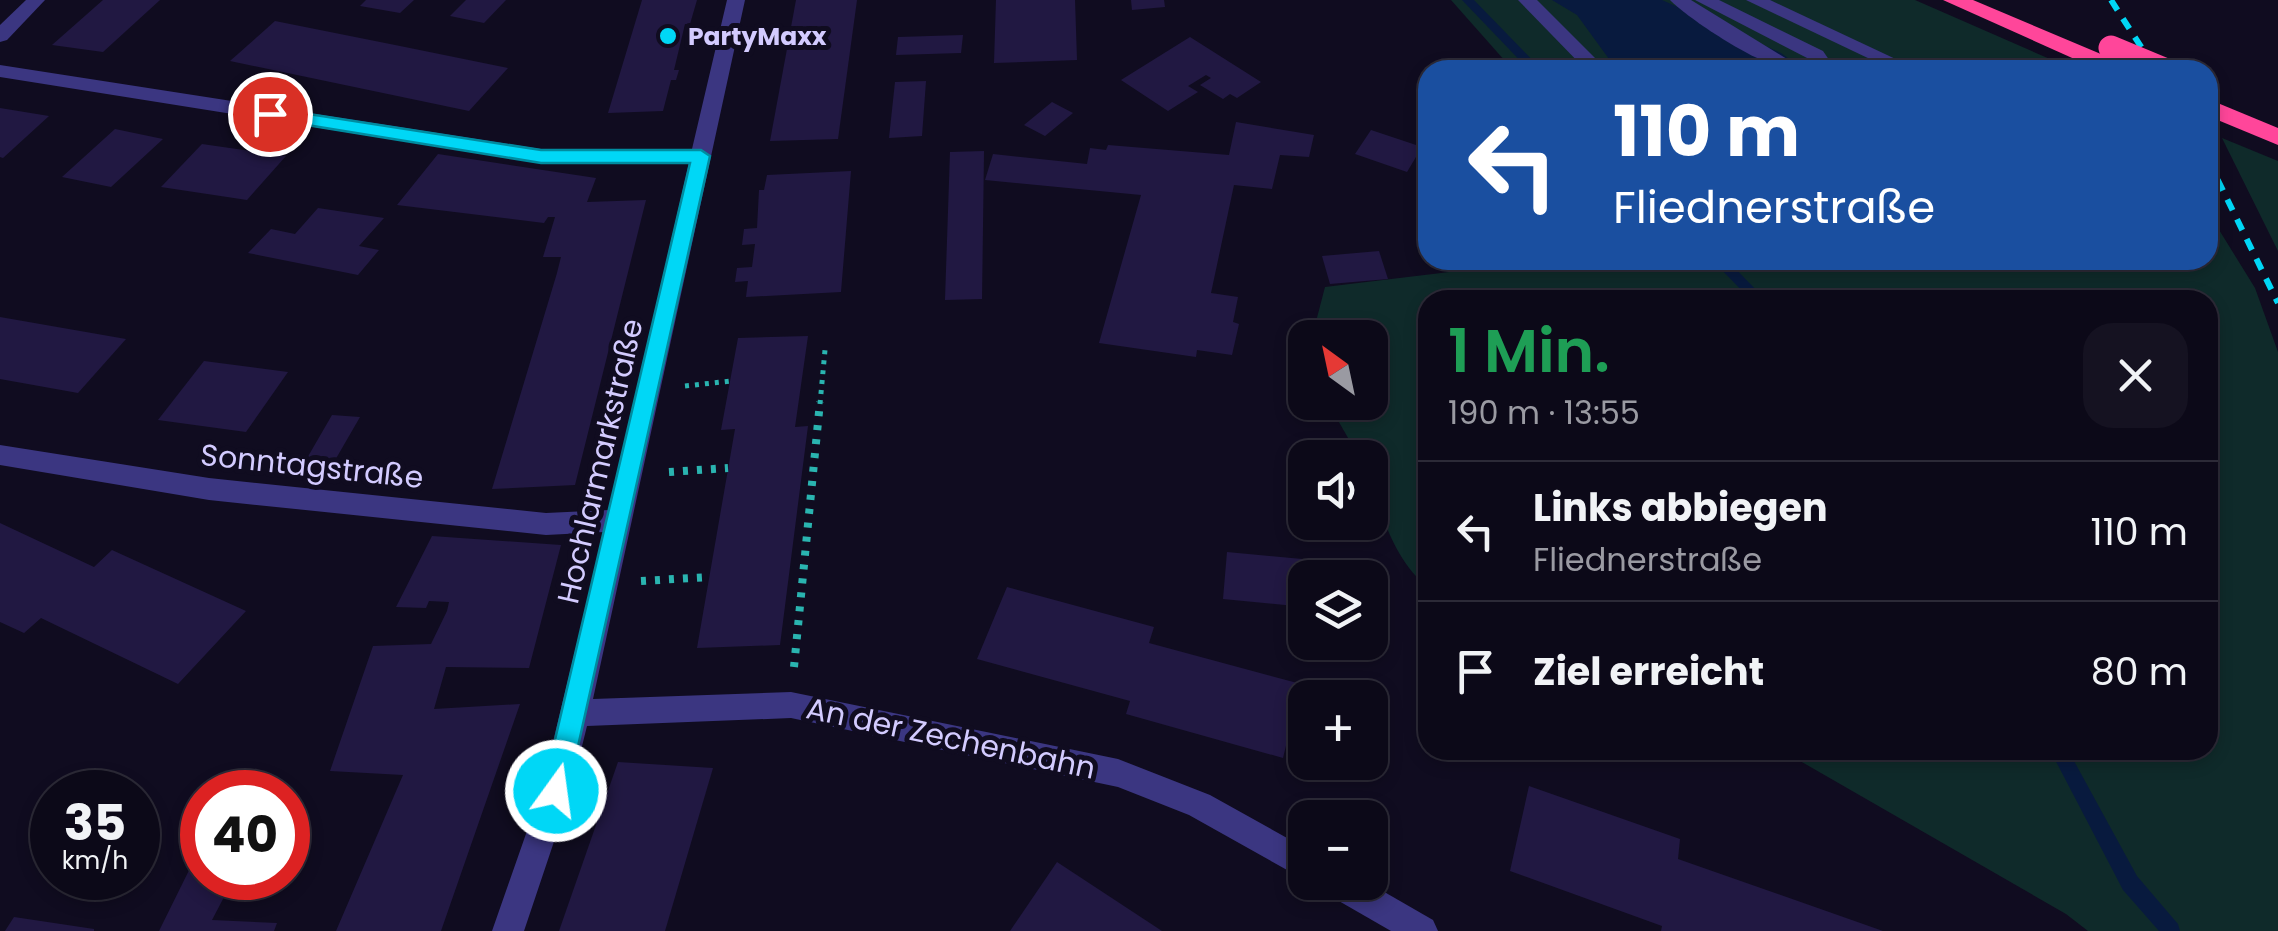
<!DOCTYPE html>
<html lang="de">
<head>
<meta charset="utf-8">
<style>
	:root { --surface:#0c0918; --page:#151221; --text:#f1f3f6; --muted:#9a9aa2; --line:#2c2a37 }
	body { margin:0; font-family:Poppins,sans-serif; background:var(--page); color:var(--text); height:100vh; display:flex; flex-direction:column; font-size:38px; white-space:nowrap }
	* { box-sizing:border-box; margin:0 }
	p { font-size:32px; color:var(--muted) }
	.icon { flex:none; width:55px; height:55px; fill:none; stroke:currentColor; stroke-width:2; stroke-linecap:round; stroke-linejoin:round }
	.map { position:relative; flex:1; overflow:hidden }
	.details { position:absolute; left:1418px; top:290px; width:800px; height:470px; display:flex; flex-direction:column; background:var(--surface); border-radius:30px; box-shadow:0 5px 15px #0003,0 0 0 2px var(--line) }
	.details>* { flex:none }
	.banner { position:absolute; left:1418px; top:60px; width:800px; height:210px; border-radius:30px; box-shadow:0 5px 15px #0003,0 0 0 2px var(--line); background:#1a4fa0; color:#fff; overflow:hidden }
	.needle { width:65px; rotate:327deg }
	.buttons { position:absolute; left:1288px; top:320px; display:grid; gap:20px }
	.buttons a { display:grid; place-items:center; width:100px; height:100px; border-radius:20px; background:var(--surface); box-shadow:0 5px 15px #0003,0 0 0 2px var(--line); font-size:50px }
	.speed { position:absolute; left:30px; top:770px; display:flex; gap:20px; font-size:50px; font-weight:700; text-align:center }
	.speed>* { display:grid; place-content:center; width:130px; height:130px; border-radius:50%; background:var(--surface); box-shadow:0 5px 15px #0003,0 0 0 2px var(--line); line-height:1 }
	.speed small { font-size:25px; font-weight:400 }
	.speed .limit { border:15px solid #d22; background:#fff; color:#111 }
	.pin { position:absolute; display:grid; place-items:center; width:85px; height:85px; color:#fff; margin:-42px; border:5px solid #fff; border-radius:50%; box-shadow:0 2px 10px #0007 }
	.me { position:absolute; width:110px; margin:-55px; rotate:14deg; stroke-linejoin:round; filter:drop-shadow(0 0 8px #0008) }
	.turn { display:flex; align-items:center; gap:35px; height:210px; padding:0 30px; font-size:45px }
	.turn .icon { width:130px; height:130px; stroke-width:2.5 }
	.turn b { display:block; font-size:70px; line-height:85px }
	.round { display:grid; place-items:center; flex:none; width:105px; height:105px; border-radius:30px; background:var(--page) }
	.headline { display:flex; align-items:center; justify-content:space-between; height:170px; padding:0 30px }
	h1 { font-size:60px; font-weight:600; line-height:75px; color:#1e9e55 }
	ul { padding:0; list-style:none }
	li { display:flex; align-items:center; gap:30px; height:140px; padding:0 30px; border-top:2px solid var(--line) }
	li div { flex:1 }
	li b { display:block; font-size:38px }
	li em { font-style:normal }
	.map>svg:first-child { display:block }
</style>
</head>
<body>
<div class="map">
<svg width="2278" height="931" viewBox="0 0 2278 931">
	<rect width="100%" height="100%" fill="#100c20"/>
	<!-- green -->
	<g fill="#0f2a2a">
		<path d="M1451 0H1915L2075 70H1513Z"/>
		<path d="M2222 138 2278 161V251Z"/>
		<path d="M2208 212 2255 288 2278 352V931H2088L2066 914 1781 750H2208V300H1428L1427 585C1396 566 1370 494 1370 458L1359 457 1328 403 1370 402V338L1312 337 1325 287 1549 260H2208Z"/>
	</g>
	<!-- water -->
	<path fill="#081a3e" d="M1552 0H1662L1781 53 1804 70H1617L1577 15Z"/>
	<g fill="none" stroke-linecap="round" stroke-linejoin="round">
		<!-- stream -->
		<g fill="#081a3e" fill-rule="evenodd">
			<path d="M1462 0H1474L1542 70H1529Z"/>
			<path d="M1712 260H1727L1766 300H1751Z"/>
			<path d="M2050 750H2068L2137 876 2178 924 2180 931H2159L2123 890Z"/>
		</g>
	</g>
	<!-- building -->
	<g fill="#211842">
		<path d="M103 0H160L103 52 52 45Z"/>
		<path d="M366 0H414L400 13 360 6Z"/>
		<path d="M466 0H506L484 23 450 16Z"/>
		<path d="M642 0H697L690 24H685L674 70H679L676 80H671L663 111 608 113Z"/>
		<path d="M796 0H857L838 139 770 141Z"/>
		<path d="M996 0H1075L1077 60 994 63Z"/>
		<path d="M1131 0H1164L1165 7 1132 10Z"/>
		<path d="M275 21 400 46 508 68 469 111 230 61Z"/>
		<path d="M963 35 961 53 896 55 898 37Z"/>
		<path d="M1190 37 1261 82 1237 98 1230 94 1223 99 1200 85 1211 78 1206 75 1188 86 1198 92 1168 111 1121 80Z"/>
		<path d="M926 81 922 136 889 138 895 82Z"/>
		<path d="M1052 102 1073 113 1045 136 1024 125Z"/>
		<path d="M0 108 49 116 3 158 0 157Z"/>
		<path d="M1236 122 1314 135 1309 157 1280 155 1272 189 1234 185 1211 293 1238 297 1233 322 1239 324 1232 355 1197 350 1196 357 1099 343 1141 195 985 180 993 154 1087 164 1090 148 1106 150 1108 145 1229 155Z"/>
		<path d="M115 129 163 139 111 187 62 177Z"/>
		<path d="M1371 130 1422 147 1407 172 1355 154Z"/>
		<path d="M202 144 286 156 247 200 161 187Z"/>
		<path d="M984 151 982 299 945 300 950 152Z"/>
		<path d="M438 154 596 178 587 202 646 200 575 485 492 489 557 273 561 257H543L555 217H548L544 223 397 205Z"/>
		<path d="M851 171 841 292 746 297 748 281 735 282 737 268 752 267 755 244 742 245 744 229 757 228 759 190H764L767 175Z"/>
		<path d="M318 208 384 218 359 246 379 250 358 275 248 253 271 229 295 234Z"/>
		<path d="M1379 251 1388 279 1330 284 1322 256Z"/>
		<path d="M0 317 126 339 78 393 0 379Z"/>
		<path d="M808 336 795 427 808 426 780 645 697 648 735 429 721 430 738 338Z"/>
		<path d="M204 361 288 372 246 432 158 420Z"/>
		<path d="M332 415 360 417 334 462 306 460Z"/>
		<path d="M0 523 94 567 112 550 246 611 178 684 41 618 24 633 0 622Z"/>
		<path d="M432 536 561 545 529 668 446 667 434 709 520 704 441 931H336L403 775 330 771 373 646 431 644 447 611 449 602 429 601 426 608 396 607Z"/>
		<path d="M1227 552 1334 562V578H1305V607L1223 599Z"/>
		<path d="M1007 587 1154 627 1149 643 1301 684 1283 758 1126 714 1130 701 977 659Z"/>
		<path d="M618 762 713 768 665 931H559Z"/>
		<path d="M233 784 283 785 279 792H229Z"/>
		<path d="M1529 786 1680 839 1678 859 1883 931H1661L1662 926 1510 871Z"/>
		<path d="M202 844V878H234L212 920 277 923 274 931H159Z"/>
		<path d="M1057 862 1162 931H1010Z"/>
		<path d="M14 917 94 929V931H5Z"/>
	</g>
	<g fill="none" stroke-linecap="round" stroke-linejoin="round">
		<!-- path-far1 -->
		<g stroke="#2ab4b0" stroke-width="5" stroke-dasharray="4 6" stroke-linecap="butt">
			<path d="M685 386 731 381"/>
			<path d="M820 404 825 350"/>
		</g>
		<!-- path -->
		<g stroke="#2ab4b0" stroke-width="8" stroke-dasharray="5 9" stroke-linecap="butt">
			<path d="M669 472 728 468"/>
			<path d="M641 581 709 577"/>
			<path d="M794 667 820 402"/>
		</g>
		<!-- minor -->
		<g fill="#3b3681" fill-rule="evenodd">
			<path d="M26 0H45L7 40 0 42V25Z"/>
			<path d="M727 0H745L593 699 791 692 1118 759 1210 795 1305 848V880L1189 815 1118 787 791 718 587 726 571 791 524 931H492L541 791 604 532 546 535 209 500 0 465V445L209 478 546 513 609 510 689 163H541L0 77V65L541 149H692Z"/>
			<path d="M1518 0H1537L1607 70H1586Z"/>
			<path d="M1670 0H1691L1795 64 1792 68C1769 73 1687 18 1670 0Z"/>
			<path d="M1695 0H1719L1823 51 1836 70H1816L1809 59Z"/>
			<path d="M1746 0H1770L1919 70H1893Z"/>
			<path d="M1321 882H1367L1433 920 1438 931H1391L1325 893Z"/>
		</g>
		<!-- highway -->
		<g fill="#ff469a" fill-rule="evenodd">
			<path d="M1943 0H1973L2127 65 2131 70H2099Z"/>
			<path d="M2208 99 2278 128V145L2208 116Z"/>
		</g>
		<!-- rail -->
		<g stroke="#00d7f6" stroke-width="6" stroke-dasharray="12 10" stroke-linecap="butt">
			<path d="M2111 0 2156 70"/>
			<path d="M2208 160 2278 303"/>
		</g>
		<!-- highway-bridge -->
		<path stroke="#ff469a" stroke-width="25" d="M2111 48 2164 70"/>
	</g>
	<!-- route -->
	<path fill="#00d7f6" stroke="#008ca0" stroke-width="2.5" d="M270 108 541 150H701L710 156 566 800 556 804 547 800 543 791 690 163H541L264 118 261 114Z"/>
	<!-- markers -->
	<circle fill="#00d7f6" stroke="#100c20" stroke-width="4" cx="668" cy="36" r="10"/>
	<g text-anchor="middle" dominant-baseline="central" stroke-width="10" stroke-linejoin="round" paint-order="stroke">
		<!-- far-poi labels -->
		<g font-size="25" font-weight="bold" fill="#d3cbff" stroke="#100c20" text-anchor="start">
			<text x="688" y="36">PartyMaxx</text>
		</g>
		<!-- street labels -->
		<g font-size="30" fill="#d3cbff" stroke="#100c20">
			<text transform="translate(600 461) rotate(-77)">Hochlarmarkstraße</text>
			<text transform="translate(312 466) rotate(6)">Sonntagstraße</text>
			<text transform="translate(951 738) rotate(12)">An der Zechenbahn</text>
		</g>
	</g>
</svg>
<div class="buttons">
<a><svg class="needle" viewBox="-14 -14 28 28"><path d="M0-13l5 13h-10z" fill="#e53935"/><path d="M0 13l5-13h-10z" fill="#9a9aa2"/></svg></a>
<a><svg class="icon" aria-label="sound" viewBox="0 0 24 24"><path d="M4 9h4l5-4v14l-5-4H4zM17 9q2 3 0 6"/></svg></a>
<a><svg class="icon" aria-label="layers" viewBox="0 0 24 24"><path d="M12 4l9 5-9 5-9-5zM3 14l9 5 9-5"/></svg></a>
<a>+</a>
<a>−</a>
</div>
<div class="speed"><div>35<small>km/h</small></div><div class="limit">40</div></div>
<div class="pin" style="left:270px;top:114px;background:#d93025"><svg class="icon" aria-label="arrive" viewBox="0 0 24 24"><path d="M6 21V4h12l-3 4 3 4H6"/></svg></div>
<svg class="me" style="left:556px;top:791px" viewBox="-20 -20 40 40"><circle r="17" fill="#00d7f6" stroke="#fff" stroke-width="3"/><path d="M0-11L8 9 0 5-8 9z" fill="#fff"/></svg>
<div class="banner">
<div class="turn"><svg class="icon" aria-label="left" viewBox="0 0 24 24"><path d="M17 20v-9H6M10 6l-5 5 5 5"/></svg><div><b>110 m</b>Fliednerstraße</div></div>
</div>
<section class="details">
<div class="headline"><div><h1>1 Min.</h1><p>190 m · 13:55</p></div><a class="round"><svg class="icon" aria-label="close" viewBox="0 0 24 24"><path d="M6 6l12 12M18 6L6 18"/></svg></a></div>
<ul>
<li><svg class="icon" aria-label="left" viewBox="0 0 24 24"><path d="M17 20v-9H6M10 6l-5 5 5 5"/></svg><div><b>Links abbiegen</b><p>Fliednerstraße</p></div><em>110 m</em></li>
<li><svg class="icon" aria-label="arrive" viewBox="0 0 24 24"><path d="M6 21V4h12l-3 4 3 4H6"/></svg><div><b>Ziel erreicht</b></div><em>80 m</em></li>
</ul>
</section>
</div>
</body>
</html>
